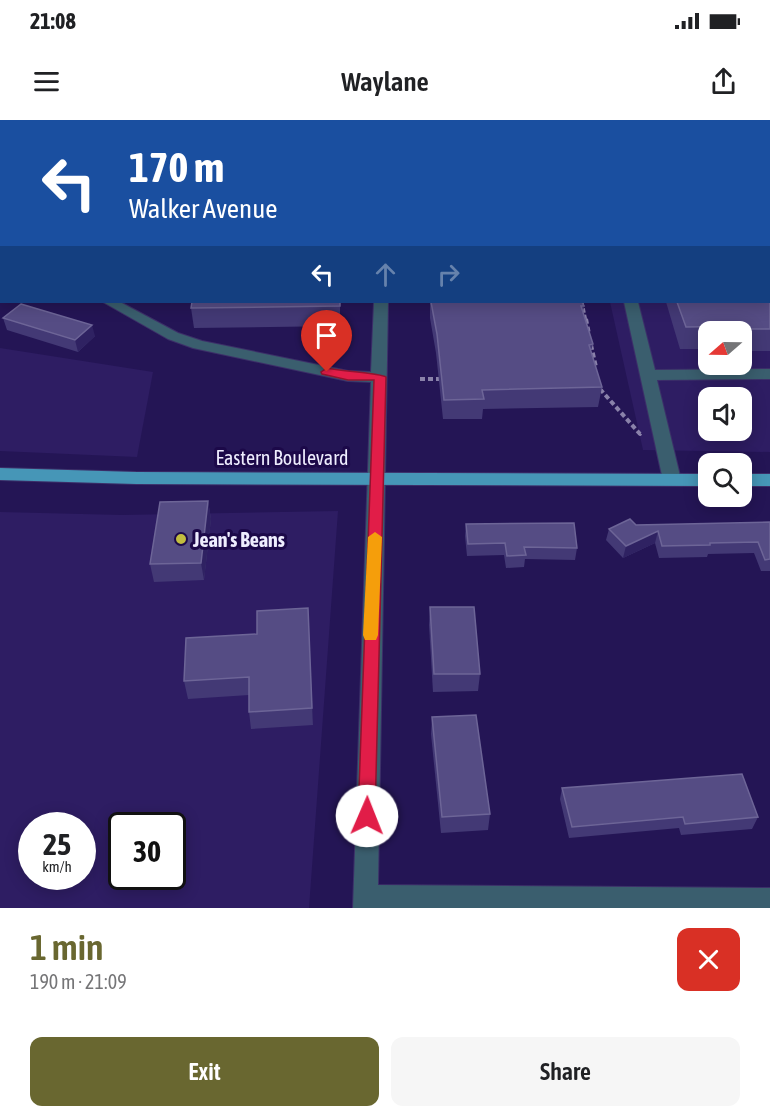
<!DOCTYPE html>
<html lang="en">
<head>
<meta charset="utf-8">
<style>
	:root { --surface:#fff; --page:#f6f6f6; --text:#202124; --muted:#757577; --accent:#696730 }
	body { margin:0; font-family:"Asap Condensed",sans-serif; background:var(--page); color:var(--text); height:100vh; display:flex; flex-direction:column; font-size:22px; white-space:nowrap }
	* { box-sizing:border-box; margin:0 }
	p { font-size:20px; color:var(--muted) }
	.icon { flex:none; width:33px; height:33px; fill:none; stroke:currentColor; stroke-width:2; stroke-linecap:round; stroke-linejoin:round }
	.map { position:relative; height:788px; overflow:hidden }
	.details { display:flex; flex-direction:column; background:var(--surface); flex:1 }
	.details>* { flex:none }
	.banner { position:absolute; left:0px; top:0px; width:771px; height:183px; box-shadow:0 3px 15px #0003; background:#1a4fa0; color:#fff; overflow:hidden }
	.needle { width:39px; rotate:250deg }
	.tools { position:absolute; left:698px; top:201px; display:grid; gap:12px }
	.tools a { display:grid; place-items:center; width:54px; height:54px; border-radius:12px; background:var(--surface); box-shadow:0 3px 15px #0003; font-size:30px }
	.speed { position:absolute; left:18px; top:692px; display:flex; gap:12px; font-size:30px; font-weight:700; text-align:center }
	.speed>* { display:grid; place-content:center; width:78px; height:78px; border-radius:50%; background:var(--surface); box-shadow:0 3px 15px #0003; line-height:1 }
	.speed small { font-size:15px; font-weight:400 }
	.speed .limit { border:3px solid #111; border-radius:9px; background:#fff; color:#111 }
	.pin { position:absolute; display:grid; place-items:center; width:51px; height:51px; color:#fff; margin:-62px -26px; border-radius:50% 50% 50% 0; rotate:-45deg; box-shadow:0 0 6px #0007 }
	.pin .icon { rotate:45deg }
	.me { position:absolute; width:66px; margin:-33px; rotate:1deg; stroke-linejoin:round; filter:drop-shadow(0 0 4px #0008) }
	.turn { display:flex; align-items:center; gap:21px; height:126px; padding:0 30px; font-size:27px }
	.turn .icon { width:78px; height:78px; stroke-width:2.5 }
	.turn b { display:block; font-size:42px; line-height:51px }
	.lanes { display:flex; align-items:center; height:57px; padding:0 30px; background:#0003; justify-content:center; gap:30px; direction:ltr }
	.lanes .off { opacity:.35 }
	.round { display:grid; place-items:center; flex:none; width:63px; height:63px; border-radius:12px; background:var(--page) }
	.overview { display:flex; align-items:center; justify-content:space-between; height:102px; padding:0 30px }
	h1 { font-size:36px; font-weight:600; line-height:45px; color:var(--accent) }
	.primary-button { display:flex; gap:12px; margin-top:auto; padding:12px 30px }
	.primary-button a { flex:1; height:69px; border-radius:12px; background:var(--accent); color:#fff; font-size:24px; font-weight:600; line-height:69px; text-align:center }
	.primary-button a+a { background:var(--page); color:var(--text) }
	.status { display:flex; justify-content:space-between; align-items:center; height:42px; padding:0 30px; background:var(--surface); direction:ltr }
	.status svg { height:16px; fill:currentColor }
	header { display:flex; justify-content:space-between; align-items:center; height:78px; padding:0 30px; background:var(--surface); font-size:27px; font-weight:600 }
	.map>svg:first-child { display:block }
</style>
</head>
<body>
<div class="status"><b>21:08</b><svg viewBox="0 0 49 12"><path d="M0 12V9h3v3zM5 12V6h3v6zM10 12V3h3v9zM15 12V0h3v12zM26 1h20v11H26zM47 4h2v5h-2z"/></svg></div>
<header><svg class="icon" aria-label="menu" viewBox="0 0 24 24"><path d="M4 6h16M4 12h16M4 18h16"/></svg>Waylane<svg class="icon" aria-label="share" viewBox="0 0 24 24"><path d="M12 15V3M7 8l5-5 5 5M5 13v7h14v-7"/></svg></header>
<div class="map">
<svg width="770" height="788" viewBox="0 0 770 788">
	<rect width="100%" height="100%" fill="#241555"/>
	<!-- built -->
	<g fill="#2e1d63" fill-rule="evenodd">
		<path d="M570 0H770V332L643 330 610 182H770V2ZM708 212H741V244H708ZM708 278H741V310H708Z"/>
		<path d="M0 228 153 252 137 337 0 331Z"/>
		<path d="M338 391 309 788H0V392L122 395ZM32 705H82V756H32ZM122 705H172V756H122Z"/>
	</g>
	<g fill="none" stroke-linecap="round" stroke-linejoin="round">
		<!-- minor casing -->
		<g stroke="#3c2f69" stroke-width="2">
			<g id="minor">
				<rect x="583" y="0" width="12" height="2"/>
				<rect x="719" y="0" width="12" height="2"/>
				<rect x="0" y="143" width="2" height="8"/>
				<path d="M103 182H120L178 213 202 221 348 251 371 252 374 182H388L378 765 770 768V788H353L371 262 348 261 193 228 168 219Z"/>
				<path d="M624 182H638L655 250 770 249V259L657 260 681 360 678 364H666L663 360Z"/>
			</g>
		</g>
		<!-- major casing -->
		<g stroke="#3c2f69" stroke-width="2">
			<g id="major">
				<path d="M0 348 136 352 708 354V366L136 364 0 360Z"/>
				<rect x="741" y="354" width="29" height="12"/>
			</g>
		</g>
		<!-- path-far1 -->
		<path stroke="#8a82aa" stroke-width="3" stroke-dasharray="4.5 2" stroke-linecap="butt" d="M582 182 586 201"/>
		<!-- path -->
		<g stroke="#8a82aa" stroke-width="4" stroke-dasharray="5 3" stroke-linecap="butt">
			<path d="M586 199 589 214"/>
			<path d="M591 225 596 247"/>
			<path d="M420 259H443"/>
			<path d="M600 269 640 314 642 311"/>
		</g>
		<!-- minor -->
		<use href="#minor" fill="#3a5e6e" fill-rule="evenodd"/>
		<!-- major -->
		<use href="#major" fill="#4696b7" fill-rule="evenodd"/>
	</g>
	<!-- wall -->
	<g fill="#433975">
		<path d="M605 0H714L715 2H605Z"/>
		<path d="M770 123V231H742L741 212H708V229H680L666 182H770Z"/>
		<path d="M340 182V206L194 208 191 188Z"/>
		<path d="M430 182H582L584 186 583 192 593 224 591 231 602 267 598 287 483 289 482 299H443L436 233 430 198Z"/>
		<path d="M3 198 95 216 78 232 7 210Z"/>
		<path d="M208 381 211 399 204 460 154 462 150 444Z"/>
		<path d="M770 402V451H761L754 433 708 434 707 437 659 438 655 423 623 438 606 420 609 409 636 405Z"/>
		<path d="M466 404 577 428 575 440 525 439 524 447 506 448 504 435 467 436 465 416Z"/>
		<path d="M430 487 480 554 478 571 433 572 429 505Z"/>
		<path d="M309 505 313 605 251 609 249 592V575L188 579 184 561 257 514Z"/>
		<path d="M432 597 490 694 488 710 441 713 431 614Z"/>
		<path d="M562 668 758 697 752 709 681 715 679 708 569 718 560 679Z"/>
	</g>
	<!-- shaded-wall -->
	<g fill="#2f2262">
		<path d="M92 205 95 216 78 232 75 220Z"/>
		<path d="M208 381 211 399 204 460 201 443Z"/>
		<path d="M658 411 655 423 623 438 626 426Z"/>
		<path d="M308 488 309 505 313 605 312 588Z"/>
	</g>
	<!-- building -->
	<g fill="#554c84" stroke="#6d6597" stroke-width="1.5">
		<path d="M614 0H714L715 2H615Z"/>
		<path d="M770 122V209H748L747 206 686 207 677 182H770Z"/>
		<path d="M192 182H340V186L191 188Z"/>
		<path d="M431 182H582L584 186H581L593 224 589 225 602 267 482 270 484 279 444 280 437 214Z"/>
		<path d="M21 184 92 205 75 220 3 198Z"/>
		<path d="M208 381 201 443 150 444 160 382Z"/>
		<path d="M630 399 636 405 770 402V439L765 440 758 422 710 423V425L662 426 658 411 626 426 609 409Z"/>
		<path d="M574 403 577 428 524 427 526 435 507 436 505 423 468 424 466 404Z"/>
		<path d="M430 487H474L480 554H434Z"/>
		<path d="M308 488 312 588 249 592V557L184 561 186 518 257 514V491Z"/>
		<path d="M476 595 490 694 442 697 432 597Z"/>
		<path d="M742 654 758 697 685 704 683 697 572 707 562 668Z"/>
	</g>
	<!-- route -->
	<path fill="#e11d48" stroke="#92132f" stroke-width="1.5" d="M327 248C338 251 381 253 386 257L375 696 373 701 367 704 361 701 358 696 374 260H348L322 254 321 252Z"/>
	<!-- slow -->
	<path fill="#f59e0b" d="M375 412 382 417 378 515 376 520H365L363 515 368 417Z"/>
	<!-- markers -->
	<circle fill="#c2bd3f" stroke="#1c0949" stroke-width="2" cx="181" cy="419" r="6"/>
	<g text-anchor="middle" dominant-baseline="central" stroke-width="6" stroke-linejoin="round" paint-order="stroke">
		<!-- street labels -->
		<g font-size="20" fill="#eeedfe" stroke="#1c0949">
			<text x="282" y="337">Eastern Boulevard</text>
		</g>
		<!-- poi labels -->
		<g font-size="20" font-weight="bold" fill="#eeedfe" stroke="#1c0949" text-anchor="start">
			<text x="193" y="419">Jean's Beans</text>
		</g>
	</g>
</svg>
<div class="tools">
<a><svg class="needle" viewBox="-14 -14 28 28"><path d="M0-13l5 13h-10z" fill="#e53935"/><path d="M0 13l5-13h-10z" fill="#757577"/></svg></a>
<a><svg class="icon" aria-label="sound" viewBox="0 0 24 24"><path d="M4 9h4l5-4v14l-5-4H4zM17 9q2 3 0 6"/></svg></a>
<a><svg class="icon" aria-label="search" viewBox="0 0 24 24"><circle cx="10" cy="10" r="6"/><path d="M15 15l6 6"/></svg></a>
</div>
<div class="speed"><div>25<small>km/h</small></div><div class="limit">30</div></div>
<div class="pin" style="left:327px;top:252px;background:#d93025"><svg class="icon" aria-label="arrive" viewBox="0 0 24 24"><path d="M6 21V4h12l-3 4 3 4H6"/></svg></div>
<svg class="me" style="left:367px;top:696px" viewBox="-20 -20 40 40"><circle r="19" fill="#fff"/><path d="M0-13L10 11 0 6-10 11z" fill="#e11d48"/></svg>
<div class="banner">
<div class="turn"><svg class="icon" aria-label="left" viewBox="0 0 24 24"><path d="M17 20v-9H6M10 6l-5 5 5 5"/></svg><div><b>170 m</b>Walker Avenue</div></div>
<div class="lanes"><svg class="icon" aria-label="left" viewBox="0 0 24 24"><path d="M17 20v-9H6M10 6l-5 5 5 5"/></svg><svg class="icon off" aria-label="ahead" viewBox="0 0 24 24"><path d="M12 20V5M6 11l6-6 6 6"/></svg><svg class="icon off" aria-label="right" viewBox="0 0 24 24"><path d="M7 20v-9h11M14 6l5 5-5 5"/></svg></div>
</div>
</div>
<section class="details">
<div class="overview"><div><h1>1 min</h1><p>190 m · 21:09</p></div><a class="round" style="background:#d93025;color:#fff"><svg class="icon" aria-label="close" viewBox="0 0 24 24"><path d="M6 6l12 12M18 6L6 18"/></svg></a></div>
<div class="primary-button"><a>Exit</a><a>Share</a></div>
</section>
</body>
</html>
